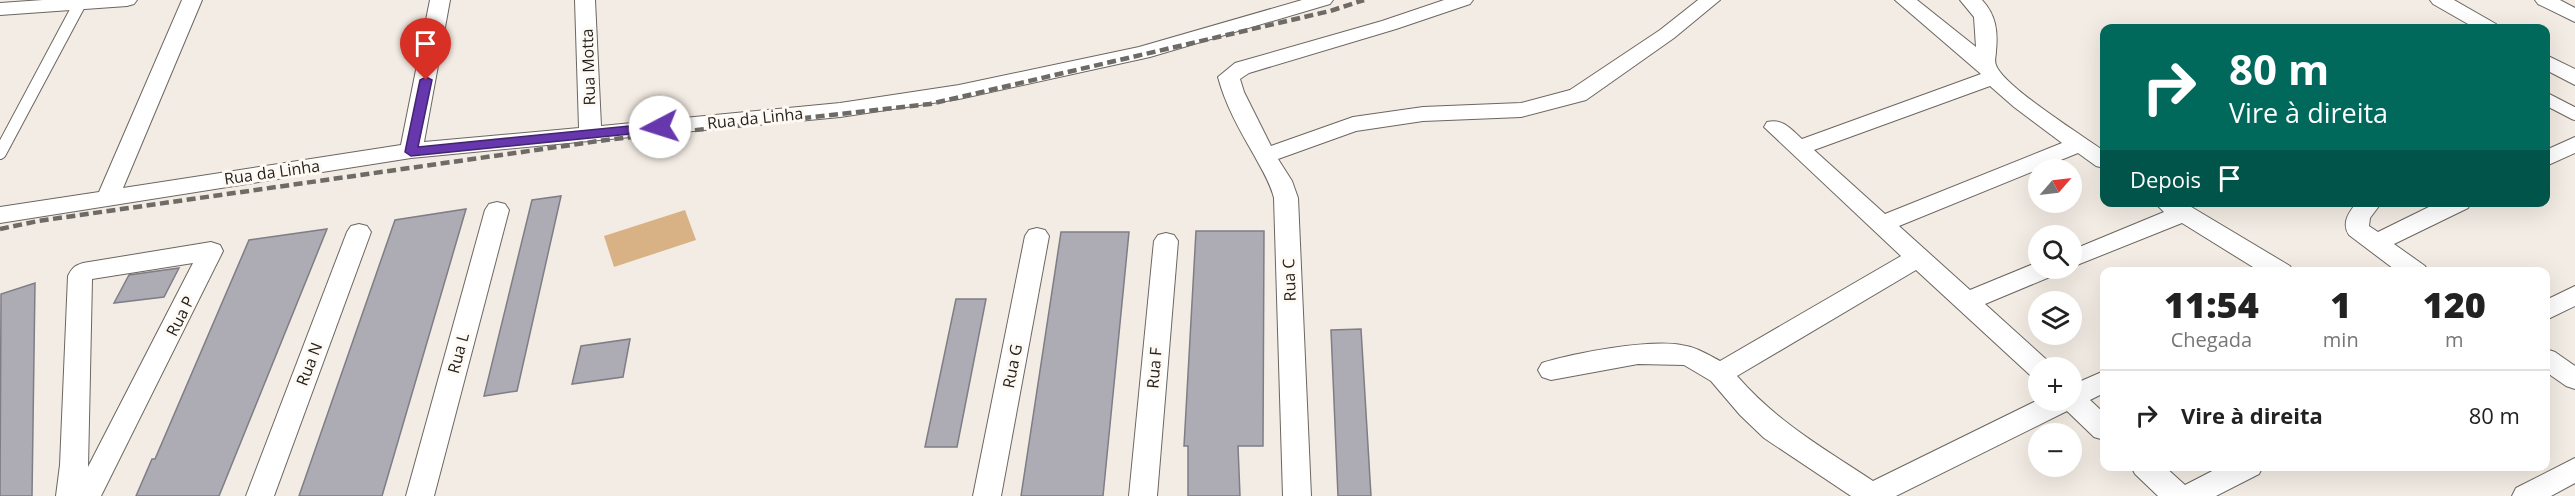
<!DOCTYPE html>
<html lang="pt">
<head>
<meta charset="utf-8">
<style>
	:root { --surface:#fff; --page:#f6f6f6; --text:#222; --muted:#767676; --line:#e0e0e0 }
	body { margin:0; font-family:"Open Sans",sans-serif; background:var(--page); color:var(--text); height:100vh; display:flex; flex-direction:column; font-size:22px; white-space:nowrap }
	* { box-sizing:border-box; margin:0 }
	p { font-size:20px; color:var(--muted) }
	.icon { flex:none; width:33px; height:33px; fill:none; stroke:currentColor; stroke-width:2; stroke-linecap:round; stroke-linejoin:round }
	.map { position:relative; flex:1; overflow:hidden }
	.sheet { position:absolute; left:2100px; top:267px; width:450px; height:204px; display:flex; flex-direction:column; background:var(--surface); border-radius:12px; box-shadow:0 6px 24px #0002 }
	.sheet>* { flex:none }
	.guide { position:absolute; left:2100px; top:24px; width:450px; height:183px; border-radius:12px; box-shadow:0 6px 24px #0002; background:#00695c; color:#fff; overflow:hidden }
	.needle { width:39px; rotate:62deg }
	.controls { position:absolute; left:2028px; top:159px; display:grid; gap:12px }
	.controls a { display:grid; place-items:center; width:54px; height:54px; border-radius:50%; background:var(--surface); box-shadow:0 6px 24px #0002; font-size:30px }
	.pin { position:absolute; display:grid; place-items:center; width:51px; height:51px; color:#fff; margin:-62px -26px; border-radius:50% 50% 50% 0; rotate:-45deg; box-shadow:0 0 6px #0007 }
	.pin .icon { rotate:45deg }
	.me { position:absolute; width:66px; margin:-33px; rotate:265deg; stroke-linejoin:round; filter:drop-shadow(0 0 4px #0008) }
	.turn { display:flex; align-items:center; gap:21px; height:126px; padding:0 30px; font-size:27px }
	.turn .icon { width:78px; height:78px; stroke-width:2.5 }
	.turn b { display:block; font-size:42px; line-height:51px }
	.then { display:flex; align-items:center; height:57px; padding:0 30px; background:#0003; gap:12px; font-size:22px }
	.eta { display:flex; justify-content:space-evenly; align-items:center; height:102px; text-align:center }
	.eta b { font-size:36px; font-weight:800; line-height:42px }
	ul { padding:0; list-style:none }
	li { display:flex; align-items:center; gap:18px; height:90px; padding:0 30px; border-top:2px solid var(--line) }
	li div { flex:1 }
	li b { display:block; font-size:22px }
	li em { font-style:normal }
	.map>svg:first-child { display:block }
</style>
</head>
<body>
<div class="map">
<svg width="2575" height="496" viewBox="0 0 2575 496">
	<rect width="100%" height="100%" fill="#f3ece4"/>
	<!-- green -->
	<path fill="#d8b285" d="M685 210 696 240 614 267 604 236Z"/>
	<!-- building -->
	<g fill="#adabb4" stroke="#7f7d85" stroke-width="1.5">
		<path d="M561 196 517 391 484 396 532 200Z"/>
		<path d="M466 209 382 496H299L395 220Z"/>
		<path d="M327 229 219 496H136L152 459H155L249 240Z"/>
		<path d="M1196 231H1264L1263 446H1238L1240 496H1188V446H1184Z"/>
		<path d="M1061 232H1129L1103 496H1021Z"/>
		<path d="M179 268 164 297 114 303 129 275Z"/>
		<path d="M35 283 32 496H0L1 294Z"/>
		<path d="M956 299H986L957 447H925Z"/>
		<path d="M1361 329 1371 496H1338L1331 330Z"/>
		<path d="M630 339 623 377 572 384 581 346Z"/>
	</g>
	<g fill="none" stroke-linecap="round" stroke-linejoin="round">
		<!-- service casing -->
		<g stroke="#6c6660" stroke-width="14">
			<g id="service">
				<path d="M2546 99 2575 114"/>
				<path d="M0 153 79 5"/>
			</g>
		</g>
		<!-- minor casing -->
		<g stroke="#6c6660" stroke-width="2">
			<g id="minor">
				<path d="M43 0H137L134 4 127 6 0 15V3Z"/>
				<path d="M182 0H202L123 188 401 145 430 0H450L424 142 579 128 575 0H595L601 126 840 103 959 85 1139 47 1302 0H1333L1330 4 1150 57 959 99 840 117 411 158 0 223V207L99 192Z"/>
				<path d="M1444 0H1473L1470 4 1396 29 1249 73 1240 79 1244 92 1271 146 1353 117 1423 107 1521 103 1570 90 1660 30 1698 0H1720L1674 38 1586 100 1521 117 1423 121 1356 131 1278 159 1292 181 1298 198 1311 496H1283L1274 198C1270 182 1262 170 1254 155 1240 131 1225 104 1218 77L1235 63 1382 21Z"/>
				<path d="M1895 0H1917L1976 47 1974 17 1960 0H1982C1996 15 1998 31 1996 51 1996 56 1994 61 1996 65 2003 86 2083 136 2104 151V168L2096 166 2078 153 1899 226 1970 290 2038 262V268H2060L2057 274 1985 304 2048 361 2052 368H2038V378L2030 375 1916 270 1737 376C1777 422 1823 448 1873 481L2038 400H2072V385L2104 371V393L2090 400 2104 413V440L2094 437 2067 411 1896 496H1851L1764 438 1740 415 1711 381 1684 365 1638 364 1551 380 1542 377 1538 370 1542 363C1574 353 1649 339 1681 345 1696 347 1707 354 1720 361L1901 256 1764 127 1767 122C1783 118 1791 129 1802 139L1981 74ZM1990 86 2014 107 2062 143 1885 214 1814 150Z"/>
				<path d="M2430 0H2454L2496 24 2499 28H2475L2433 4Z"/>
				<path d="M2535 0H2560L2575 8V22L2538 4Z"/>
				<path d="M2546 55 2575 69V85L2546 70Z"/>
				<path d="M2575 137V153L2546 166V150Z"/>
				<path d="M497 202 505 204 509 210 434 496H406L485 210 489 204Z"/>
				<path d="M2154 202H2183L2290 266 2293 272H2261L2182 223 2072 267V250L2164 212Z"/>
				<path d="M2357 202H2382L2370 218 2369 226 2378 232 2439 202H2471L2468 208 2394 244 2425 266 2428 272H2398L2349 235C2341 223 2349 212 2357 202Z"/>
				<path d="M359 224 367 226 371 232 274 496H246L347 232 351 226Z"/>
				<path d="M1037 228 1045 230 1049 236 1001 496H973L1025 236 1029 230Z"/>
				<path d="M1166 233 1174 235 1178 241 1157 496H1129L1154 241 1158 235Z"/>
				<path d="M211 242 220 245 223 251 101 496H56L60 465 68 276C72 268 74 266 83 263ZM193 263 88 467 92 279Z"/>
				<path d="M2575 286V306L2546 320V300Z"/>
				<path d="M2546 349 2555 352 2575 366V389L2566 386 2546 372Z"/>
				<path d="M2575 458V483L2551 496H2512L2516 488Z"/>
				<path d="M2131 466H2164L2185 485 2222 466H2263L2259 474 2216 496H2158L2135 474Z"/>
			</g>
		</g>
		<!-- service -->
		<use href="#service" stroke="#fff" stroke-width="12"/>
		<!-- minor -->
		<use href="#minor" fill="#fff" fill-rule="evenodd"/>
		<!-- rail -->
		<path stroke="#6e6a65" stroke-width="4.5" stroke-dasharray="9 4.5" stroke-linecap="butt" d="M0 229 38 221 606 140 930 104 1330 11 1364 0"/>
	</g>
	<!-- route -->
	<path fill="#6737ae" stroke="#432471" stroke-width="1.5" d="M426 77 432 80 418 147 660 123 666 127 660 131 411 156 405 152 420 80Z"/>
	<g text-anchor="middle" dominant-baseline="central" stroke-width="6" stroke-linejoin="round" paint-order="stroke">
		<!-- street labels -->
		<g font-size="16" fill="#252320" stroke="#fff9f3">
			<text transform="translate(588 67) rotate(-92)">Rua Motta</text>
			<text transform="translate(755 118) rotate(-6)">Rua da Linha</text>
			<text transform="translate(272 172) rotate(-8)">Rua da Linha</text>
			<text transform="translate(1289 280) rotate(-92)">Rua C</text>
			<text transform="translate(180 316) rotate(-63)">Rua P</text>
			<text transform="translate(458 353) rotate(-75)">Rua L</text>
			<text transform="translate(309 364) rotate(-69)">Rua N</text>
			<text transform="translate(1012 366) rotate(-79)">Rua G</text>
			<text transform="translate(1154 368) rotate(-85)">Rua F</text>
		</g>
	</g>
</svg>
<div class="controls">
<a><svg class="needle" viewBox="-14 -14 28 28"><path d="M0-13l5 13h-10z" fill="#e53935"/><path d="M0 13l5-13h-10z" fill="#767676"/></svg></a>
<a><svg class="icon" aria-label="search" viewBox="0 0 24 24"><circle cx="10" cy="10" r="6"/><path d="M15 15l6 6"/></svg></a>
<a><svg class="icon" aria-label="layers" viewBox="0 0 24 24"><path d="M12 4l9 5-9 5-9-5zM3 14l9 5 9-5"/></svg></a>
<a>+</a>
<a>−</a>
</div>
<div class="pin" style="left:426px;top:80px;background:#d93025"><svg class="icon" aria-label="arrive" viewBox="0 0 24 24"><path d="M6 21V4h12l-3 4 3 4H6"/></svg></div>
<svg class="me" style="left:660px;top:127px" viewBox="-20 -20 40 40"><circle r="19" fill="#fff"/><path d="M0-13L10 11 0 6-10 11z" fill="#6737ae"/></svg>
<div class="guide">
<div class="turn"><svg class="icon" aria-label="right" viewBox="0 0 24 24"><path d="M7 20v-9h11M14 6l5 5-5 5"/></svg><div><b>80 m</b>Vire à direita</div></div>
<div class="then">Depois<svg class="icon" aria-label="arrive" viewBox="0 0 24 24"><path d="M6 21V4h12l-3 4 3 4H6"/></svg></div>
</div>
<section class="sheet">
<div class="eta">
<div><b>11:54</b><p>Chegada</p></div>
<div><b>1</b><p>min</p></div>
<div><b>120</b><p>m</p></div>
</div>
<ul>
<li><svg class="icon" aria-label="right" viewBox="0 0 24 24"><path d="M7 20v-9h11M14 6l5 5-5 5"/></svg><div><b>Vire à direita</b></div><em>80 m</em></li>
</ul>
</section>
</div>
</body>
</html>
